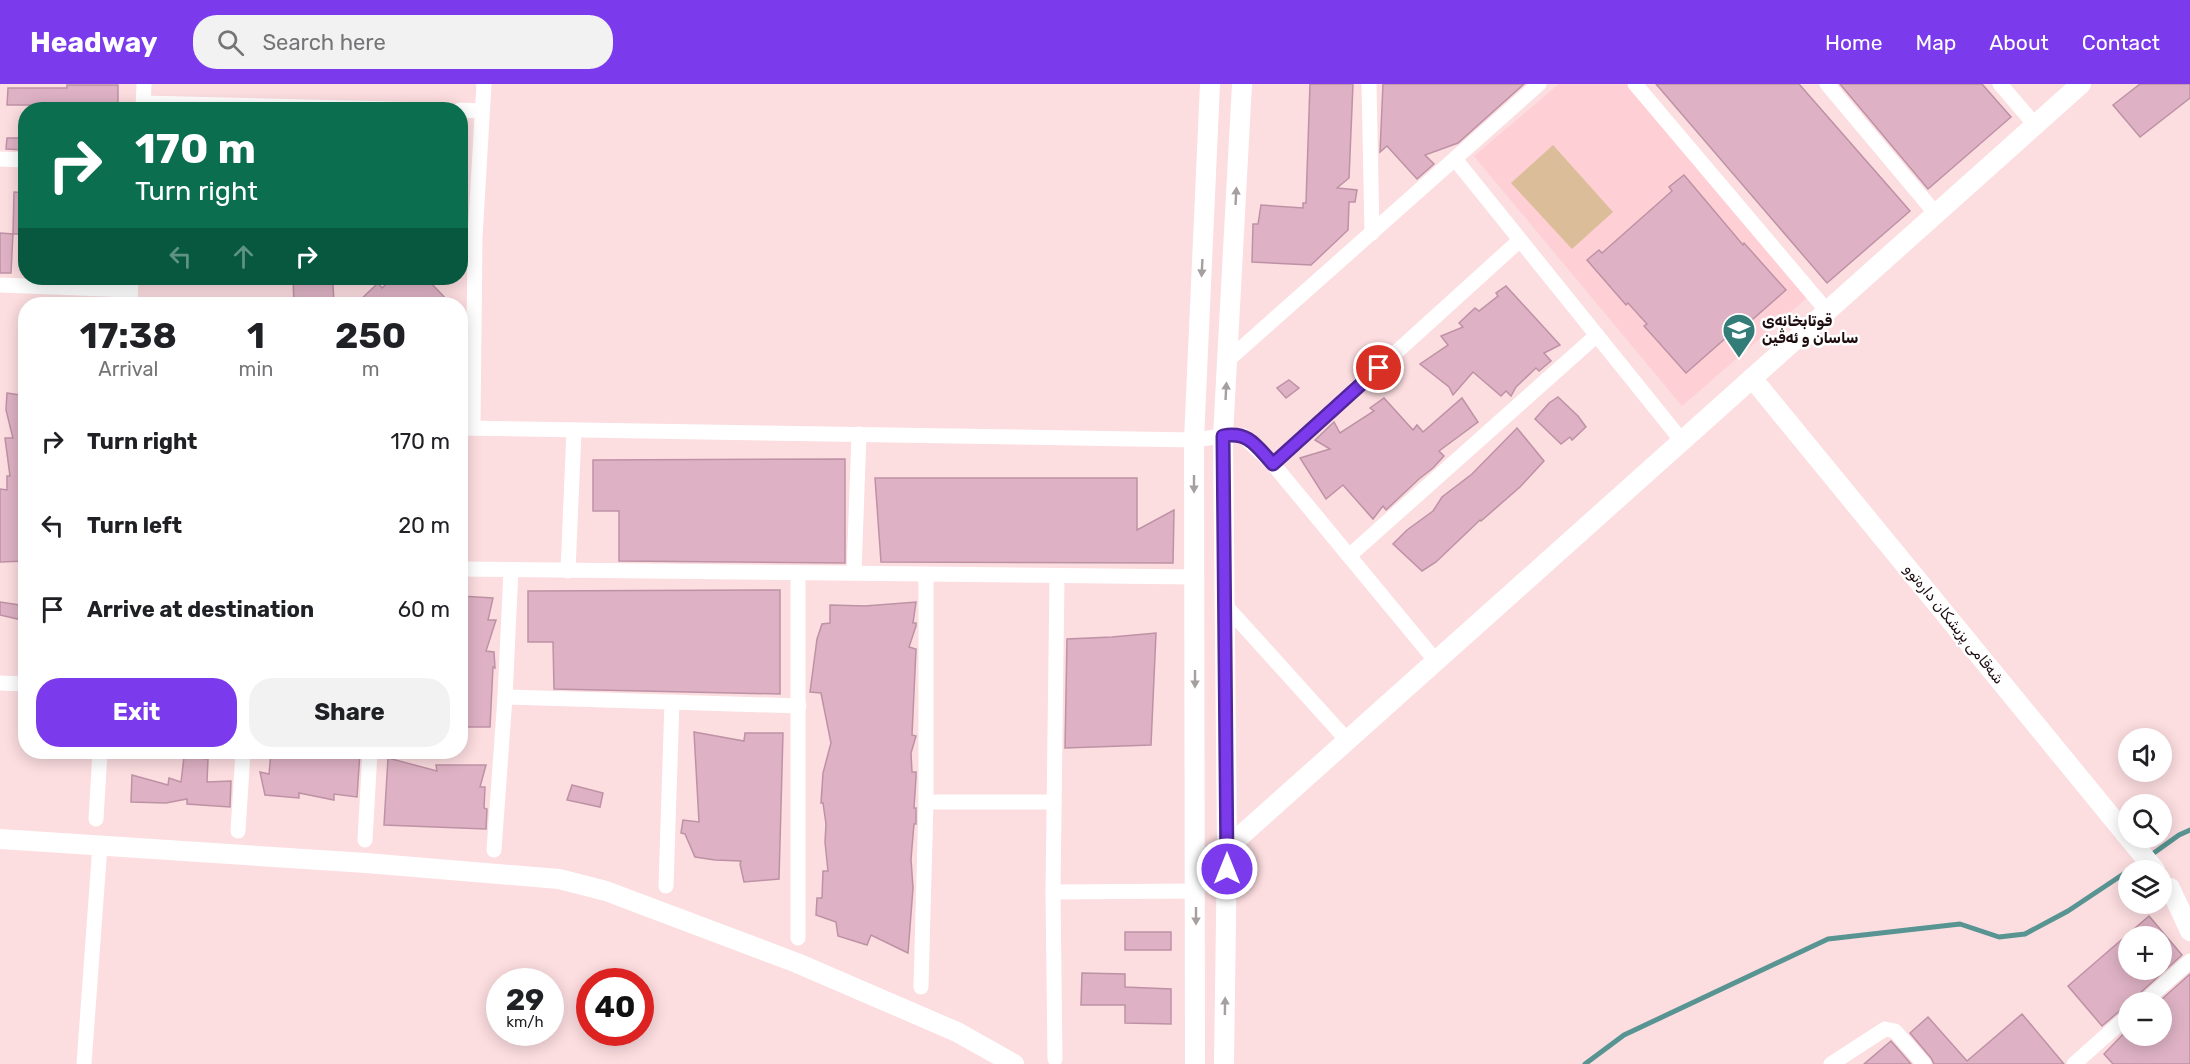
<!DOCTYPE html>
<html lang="en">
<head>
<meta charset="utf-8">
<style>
	:root { --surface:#fff; --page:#f2f2f2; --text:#202124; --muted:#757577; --accent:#7c3aed }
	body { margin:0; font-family:Rubik,"Noto Sans Arabic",sans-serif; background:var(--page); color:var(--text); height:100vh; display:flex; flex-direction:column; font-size:22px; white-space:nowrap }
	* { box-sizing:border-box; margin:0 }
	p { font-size:20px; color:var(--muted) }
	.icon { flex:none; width:33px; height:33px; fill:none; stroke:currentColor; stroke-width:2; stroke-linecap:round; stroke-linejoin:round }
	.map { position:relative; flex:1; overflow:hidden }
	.side { position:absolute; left:18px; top:213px; width:450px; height:462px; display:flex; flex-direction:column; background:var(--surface); border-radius:24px; box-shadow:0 3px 15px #0003 }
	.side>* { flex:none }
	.banner { position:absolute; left:18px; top:18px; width:450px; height:183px; border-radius:24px; box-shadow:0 3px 15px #0003; background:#0b6e4f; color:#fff; overflow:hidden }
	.buttons { position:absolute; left:2118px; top:644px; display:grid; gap:12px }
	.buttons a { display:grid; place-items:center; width:54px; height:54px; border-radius:50%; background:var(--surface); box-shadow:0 3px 15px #0003; font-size:30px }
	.speed { position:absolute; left:486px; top:884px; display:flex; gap:12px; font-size:30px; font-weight:700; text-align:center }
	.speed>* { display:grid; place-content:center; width:78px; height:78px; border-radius:50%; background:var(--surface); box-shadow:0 3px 15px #0003; line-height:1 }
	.speed small { font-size:15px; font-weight:400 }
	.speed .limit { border:9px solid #d22; background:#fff; color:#111 }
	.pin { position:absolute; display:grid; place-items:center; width:51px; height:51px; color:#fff; margin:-26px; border:3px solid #fff; border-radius:50%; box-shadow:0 2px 6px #0007 }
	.me { position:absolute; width:66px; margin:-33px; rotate:0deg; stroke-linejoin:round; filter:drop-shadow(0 0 4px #0008) }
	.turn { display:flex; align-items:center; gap:21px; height:126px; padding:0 18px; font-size:27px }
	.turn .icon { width:78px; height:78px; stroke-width:2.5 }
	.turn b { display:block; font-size:42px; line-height:51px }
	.lanes { display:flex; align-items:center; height:57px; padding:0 18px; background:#0003; justify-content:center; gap:30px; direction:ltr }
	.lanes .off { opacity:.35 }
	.eta { display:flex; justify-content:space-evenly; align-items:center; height:102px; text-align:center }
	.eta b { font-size:36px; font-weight:700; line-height:42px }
	.action { display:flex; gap:12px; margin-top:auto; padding:12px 18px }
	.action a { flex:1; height:69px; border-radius:24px; background:var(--accent); color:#fff; font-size:24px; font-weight:700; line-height:69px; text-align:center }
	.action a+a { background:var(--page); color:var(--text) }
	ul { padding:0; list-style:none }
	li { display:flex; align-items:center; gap:18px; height:84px; padding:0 18px }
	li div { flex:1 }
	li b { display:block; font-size:22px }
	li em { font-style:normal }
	header { display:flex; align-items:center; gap:36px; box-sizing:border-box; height:84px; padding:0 30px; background:var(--accent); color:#fff }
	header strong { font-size:28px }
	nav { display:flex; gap:33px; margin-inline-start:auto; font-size:21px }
	.search { width:420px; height:54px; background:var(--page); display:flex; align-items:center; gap:15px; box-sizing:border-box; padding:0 21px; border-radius:24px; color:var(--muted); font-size:22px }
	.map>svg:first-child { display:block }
</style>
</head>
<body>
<header>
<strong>Headway</strong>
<div class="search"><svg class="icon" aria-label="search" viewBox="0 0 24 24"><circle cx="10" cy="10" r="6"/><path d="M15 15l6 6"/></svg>Search here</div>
<nav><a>Home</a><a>Map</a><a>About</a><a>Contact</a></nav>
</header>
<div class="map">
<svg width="2190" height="980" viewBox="0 0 2190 980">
	<rect width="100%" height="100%" fill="#fcdde0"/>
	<!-- built -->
	<path fill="#fecfd4" d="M1559 0H1630L1809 212 1682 322 1474 72Z"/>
	<!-- pitch -->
	<path fill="#dcbd99" d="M1553 61 1613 128 1572 165 1511 99Z"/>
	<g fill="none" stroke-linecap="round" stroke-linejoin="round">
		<!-- stream -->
		<g stroke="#589492" stroke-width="5">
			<path d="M2130 786 2179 751 2190 746"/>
			<path d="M1585 980 1624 951 1828 855 1960 840 1999 853 2025 850 2068 827 2128 787"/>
		</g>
	</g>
	<!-- building -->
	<g fill="#deb2c4" stroke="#be92a5" stroke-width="1.5" fill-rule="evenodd">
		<path d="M1310 0H1353L1349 94 1337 104 1357 106 1355 118H1349L1348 146 1311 181 1252 178 1253 140H1258L1261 121 1303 124V119H1306Z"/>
		<path d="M1383 0H1524L1458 59 1425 71 1434 80 1417 95 1387 62 1380 68Z"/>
		<path d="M1656 0H1799L1910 127 1827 199Z"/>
		<path d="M1840 0H1982L2011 33 1928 105Z"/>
		<path d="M2140 0H2190V14L2140 53 2113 21Z"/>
		<path d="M67 1H118V26H67V21H7L8 4H67Z"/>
		<path d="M7 54H26V66L6 65Z"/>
		<path d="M1684 91 1743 161 1744 159 1786 206 1729 256 1727 253 1686 289 1644 242 1647 240 1628 219 1626 221 1587 176 1599 166 1602 169 1672 107 1669 103Z"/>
		<path d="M14 108 26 109V150H13Z"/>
		<path d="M0 149 13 150 11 189H0Z"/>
		<path d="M293 194H329V200H333L334 220H294Z"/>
		<path d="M393 194H426L451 220H356L378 199 382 204Z"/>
		<path d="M1506 202 1560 261 1544 269 1551 277 1539 287 1536 284 1516 303 1511 312 1506 307 1501 312 1473 288 1453 311 1449 303 1420 280 1448 261 1441 252 1463 243 1459 239 1475 224 1479 227 1498 212 1496 209Z"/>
		<path d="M1289 296 1299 304 1286 314 1277 304Z"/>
		<path d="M7 309 26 312V477L0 478V405L7 406V392H10L5 354H13L6 326Z"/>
		<path d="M1558 313 1578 332 1586 343 1572 356 1570 353 1561 360 1535 335 1549 319Z"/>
		<path d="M1384 314 1413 346 1417 341 1423 348 1462 314 1478 338 1439 367 1444 372 1433 384 1419 395 1386 426 1383 422 1373 435 1343 401 1326 415 1300 374 1330 365 1315 356 1334 338 1340 349 1374 327 1370 324Z"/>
		<path d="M1517 344 1544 377 1520 403 1481 437 1480 436 1436 478 1422 487 1393 460 1407 446 1433 427 1442 413 1472 390Z"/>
		<path d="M845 375V479L619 477V427H593V376Z"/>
		<path d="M875 394H1137V446L1174 426 1173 479 881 478Z"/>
		<path d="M780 506V610L554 605 553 558H528V507Z"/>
		<path d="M460 512 493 514 488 536H496L486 567 494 568 495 584 493 583 490 643H460Z"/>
		<path d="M0 518 26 522V537L0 531Z"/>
		<path d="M916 518 913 539H916V542L909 563 916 565 912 651 916 652 911 669 912 688H916V693L914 724H916V740H914L911 775 913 804 908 869 871 851 867 861 838 852 836 838 816 831 817 814H822L823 787H828L825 758 826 740 823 719H821L823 689 831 659 821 609 810 608 817 555 822 540 830 539V521L865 522Z"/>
		<path d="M1156 549 1151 661 1065 664 1067 555 1112 553Z"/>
		<path d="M694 648 744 657 745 649H783L779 795 744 798 740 780 741 777 715 776 695 773 685 750 681 749 683 736 699 738Z"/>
		<path d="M271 668H360L357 713 334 710V716L299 709V714L265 711 260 688 269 690Z"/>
		<path d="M184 673 208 675 207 698 231 697 230 723 187 720V715L166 719 131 718 132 691 168 701 169 694 181 698Z"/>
		<path d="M388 674 437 687 436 681H486L480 703H485L484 724 487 725 486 745 384 741Z"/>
		<path d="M572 701 603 709 600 723 567 716Z"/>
		<path d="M2149 832 2182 871 2138 911 2135 917 2128 918V923L2122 925 2102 942 2068 902ZM2128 852H2162V885H2128Z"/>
		<rect x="1125" y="848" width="46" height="18"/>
		<path d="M1082 889 1125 890V903L1171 905V940L1125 939V921H1081Z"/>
		<path d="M2190 890V980H2113L2104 970 2128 945V951H2162V915Z"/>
		<path d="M2022 930 2064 980H1934L1931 974 1910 949 1928 933 1967 977Z"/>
		<path d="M1891 957 1911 980H1864Z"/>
	</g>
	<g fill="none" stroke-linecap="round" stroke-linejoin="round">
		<!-- street -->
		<g stroke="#fff" stroke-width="15">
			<path d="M1369 0 1372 149"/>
			<path d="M1635 0 1827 227"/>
			<path d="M1827 0 1936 130"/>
			<path d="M2000 0 2035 41"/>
			<path d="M143 19 434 26"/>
			<path d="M143 26 144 0"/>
			<path d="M460 26 482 27"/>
			<path d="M0 75 26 76"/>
			<path d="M1455 75 1682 357"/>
			<path d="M0 201 130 206"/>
			<path d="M130 220 131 194"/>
			<path d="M1227 277 1539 0"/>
			<path d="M460 344 1194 356 1231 351 1243 352 1273 380 1435 576"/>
			<path d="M473 344 475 153 484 0"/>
			<path d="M1273 380 1520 156"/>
			<path d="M1349 472 1597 251"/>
			<path d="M460 485 1194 493"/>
			<path d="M568 487 574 346"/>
			<path d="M798 489V854"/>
			<path d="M854 489 859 350"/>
			<path d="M1225 521 1347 656"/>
			<path d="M0 599 26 600"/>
			<path d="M505 613 799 622"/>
			<path d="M926 718H1054"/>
			<path d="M96 735 100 668"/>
			<path d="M238 747 243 668"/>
			<path d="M365 756 370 668"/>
			<path d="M494 766 505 613 511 486"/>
			<path d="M666 802 672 618"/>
			<path d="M1053 808 1196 807"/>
			<path d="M921 903 926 718V490"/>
			<path d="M2144 918 2190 877"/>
			<path d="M1055 975 1053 808 1057 492"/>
			<path d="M84 980 100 761"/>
			<path d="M1831 980 1885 945 1895 947 1924 980"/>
			<path d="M2074 980 2128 932"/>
		</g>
		<!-- secondary -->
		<g stroke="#fff" stroke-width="20">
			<path d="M1752 294 2155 786"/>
			<path d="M0 755 366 779 559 795 606 807 797 879 957 948 1014 980"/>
			<path d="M1227 764 2081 0"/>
			<path d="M2170 804 2190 847"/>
			<path d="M1195 980 1194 356 1210 0"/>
			<path d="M1224 980 1227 764 1223 352 1242 0"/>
		</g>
	</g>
	<!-- one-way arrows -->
	<defs><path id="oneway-solid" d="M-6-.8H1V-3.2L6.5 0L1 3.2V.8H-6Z" transform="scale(1.5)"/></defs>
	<g fill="#a59fa0">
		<use href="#oneway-solid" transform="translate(1236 112) rotate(-87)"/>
		<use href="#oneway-solid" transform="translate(1202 184) rotate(93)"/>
		<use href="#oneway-solid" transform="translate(1226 307) rotate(-87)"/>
		<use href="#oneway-solid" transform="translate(1194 400) rotate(90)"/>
		<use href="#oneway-solid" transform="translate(1195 595) rotate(90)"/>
		<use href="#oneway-solid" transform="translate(1196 832) rotate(90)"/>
		<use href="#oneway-solid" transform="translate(1225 922) rotate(-89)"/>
	</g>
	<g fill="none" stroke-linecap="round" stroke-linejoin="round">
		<!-- route casing -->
		<g stroke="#51269a" stroke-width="15">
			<path id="route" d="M1227 785 1223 352C1249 347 1257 363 1273 380L1379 284"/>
		</g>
		<!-- route -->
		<use href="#route" stroke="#7c3aed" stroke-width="10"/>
	</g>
	<!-- icons -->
	<defs>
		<g id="school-pin" transform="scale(1.725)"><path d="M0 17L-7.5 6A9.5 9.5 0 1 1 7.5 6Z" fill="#337c78" stroke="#fff"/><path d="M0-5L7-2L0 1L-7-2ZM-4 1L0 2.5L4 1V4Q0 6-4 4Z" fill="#fff"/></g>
	</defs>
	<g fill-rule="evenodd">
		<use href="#school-pin" x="1739" y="246"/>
	</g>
	<g text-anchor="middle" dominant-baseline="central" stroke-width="5" stroke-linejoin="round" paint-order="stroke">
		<!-- poi labels -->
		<g font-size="15" font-weight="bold" fill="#1f0e11" stroke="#fff" text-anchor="start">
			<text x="1762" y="237">قوتابخانەی<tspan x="1762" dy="17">ساسان و ئەڤین</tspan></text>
		</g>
		<!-- street labels -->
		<g font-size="15" fill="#1f0e11" stroke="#fff">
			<text transform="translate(1954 540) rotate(51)">شەقامی پزیشکان دارەتوو</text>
		</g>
	</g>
</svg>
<div class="buttons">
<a><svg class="icon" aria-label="sound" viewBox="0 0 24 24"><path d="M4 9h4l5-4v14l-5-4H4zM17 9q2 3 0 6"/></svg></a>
<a><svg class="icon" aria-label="search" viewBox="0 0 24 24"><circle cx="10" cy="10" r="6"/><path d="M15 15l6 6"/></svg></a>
<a><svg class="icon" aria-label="layers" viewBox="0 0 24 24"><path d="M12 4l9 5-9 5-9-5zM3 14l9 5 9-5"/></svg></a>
<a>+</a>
<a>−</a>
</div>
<div class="speed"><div>29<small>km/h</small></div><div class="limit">40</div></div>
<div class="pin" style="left:1379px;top:284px;background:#d93025"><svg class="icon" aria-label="arrive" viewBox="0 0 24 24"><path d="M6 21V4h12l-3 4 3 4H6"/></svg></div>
<svg class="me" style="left:1227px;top:785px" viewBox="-20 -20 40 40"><circle r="17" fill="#7c3aed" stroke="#fff" stroke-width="3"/><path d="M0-11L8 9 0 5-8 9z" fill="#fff"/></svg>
<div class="banner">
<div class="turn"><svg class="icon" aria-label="right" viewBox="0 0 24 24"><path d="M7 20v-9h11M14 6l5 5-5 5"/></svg><div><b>170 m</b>Turn right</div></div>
<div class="lanes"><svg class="icon off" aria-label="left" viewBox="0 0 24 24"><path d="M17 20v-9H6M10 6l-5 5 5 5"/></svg><svg class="icon off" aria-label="ahead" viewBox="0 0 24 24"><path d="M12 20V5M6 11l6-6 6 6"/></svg><svg class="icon" aria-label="right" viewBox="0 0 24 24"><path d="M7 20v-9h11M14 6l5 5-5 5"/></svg></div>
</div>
<section class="side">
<div class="eta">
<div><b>17:38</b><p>Arrival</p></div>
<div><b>1</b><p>min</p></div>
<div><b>250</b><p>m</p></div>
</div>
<ul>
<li><svg class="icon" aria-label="right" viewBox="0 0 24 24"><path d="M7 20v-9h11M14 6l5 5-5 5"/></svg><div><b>Turn right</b></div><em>170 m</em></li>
<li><svg class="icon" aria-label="left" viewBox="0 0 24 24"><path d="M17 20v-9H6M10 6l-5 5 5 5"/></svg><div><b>Turn left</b></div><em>20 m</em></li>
<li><svg class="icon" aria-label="arrive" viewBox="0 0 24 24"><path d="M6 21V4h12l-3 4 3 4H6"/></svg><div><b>Arrive at destination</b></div><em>60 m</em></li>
</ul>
<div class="action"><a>Exit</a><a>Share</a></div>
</section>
</div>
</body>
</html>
